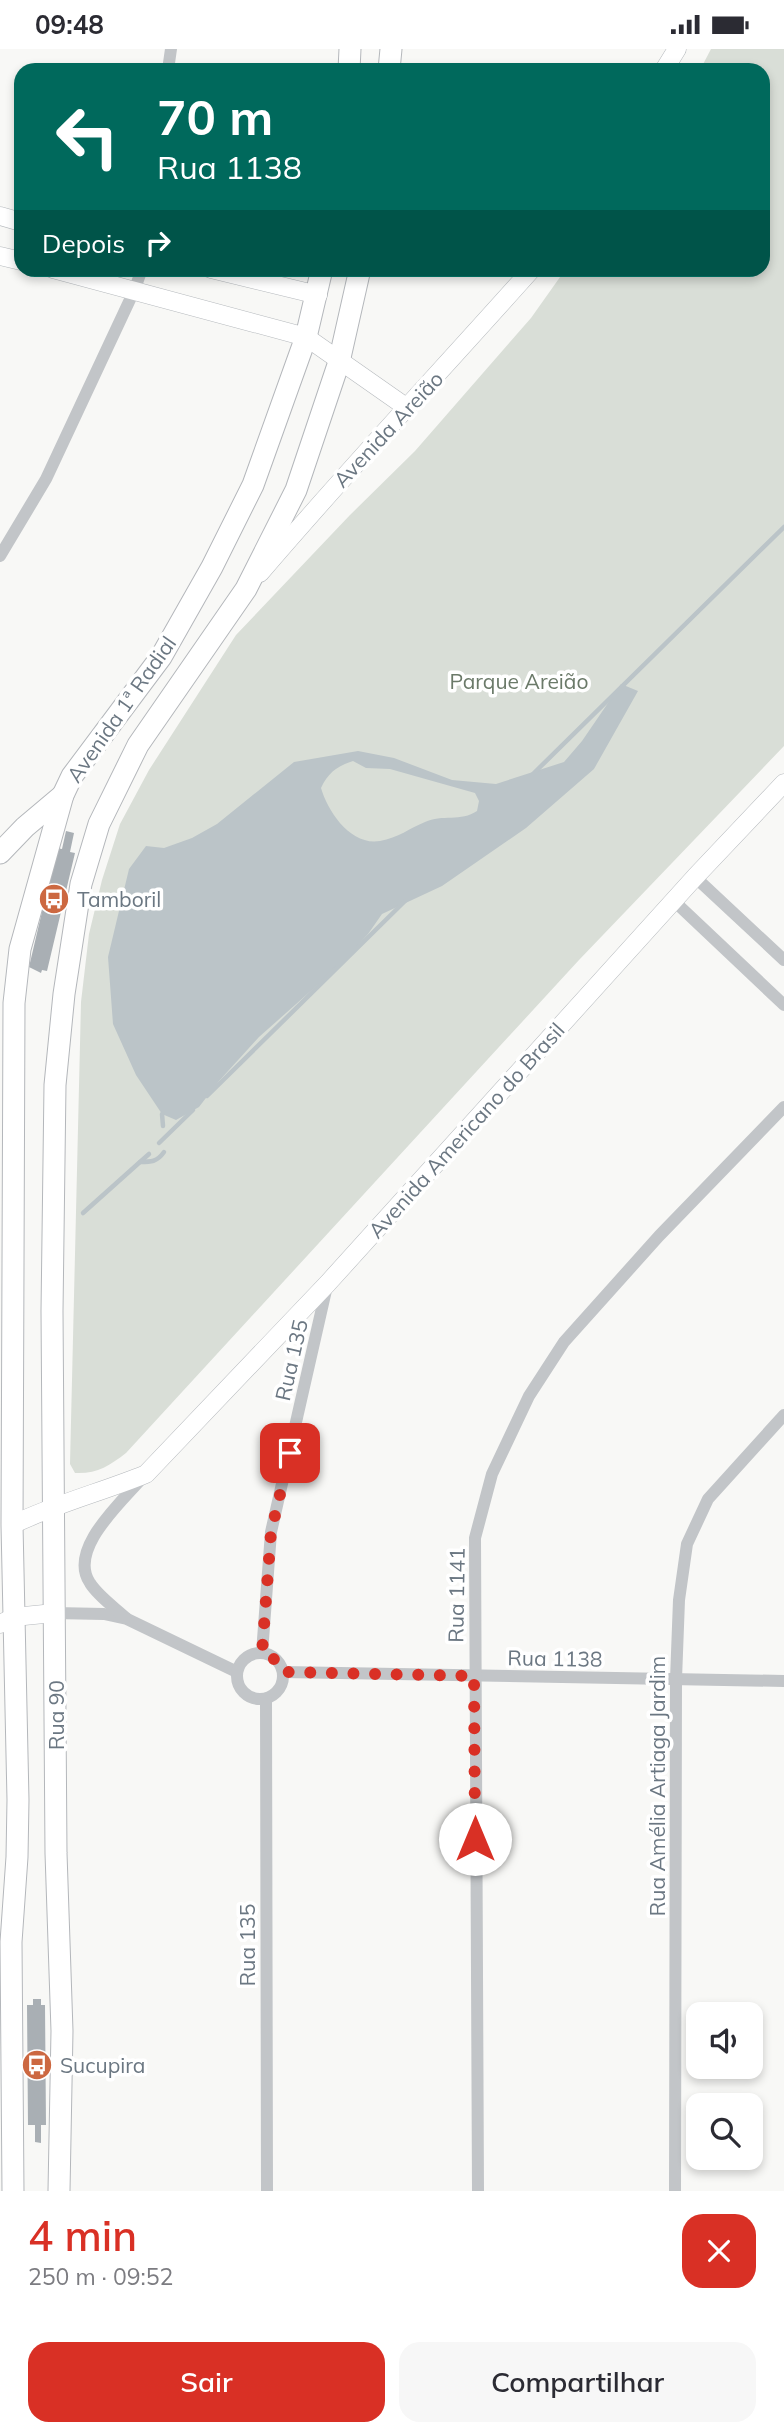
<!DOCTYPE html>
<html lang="pt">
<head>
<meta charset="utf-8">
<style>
	:root { --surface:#fff; --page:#f7f7f7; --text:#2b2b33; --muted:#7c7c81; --accent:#d93025 }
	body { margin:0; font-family:Mulish,sans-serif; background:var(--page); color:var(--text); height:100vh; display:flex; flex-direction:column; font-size:26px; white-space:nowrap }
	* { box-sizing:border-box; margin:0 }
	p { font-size:23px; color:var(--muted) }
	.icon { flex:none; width:38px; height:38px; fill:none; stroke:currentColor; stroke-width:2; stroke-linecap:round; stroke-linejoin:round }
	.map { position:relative; height:2142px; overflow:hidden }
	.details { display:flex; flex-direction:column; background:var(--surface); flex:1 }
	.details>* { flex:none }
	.hud { position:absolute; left:14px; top:14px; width:756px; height:214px; border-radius:21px; box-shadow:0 4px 10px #0003; background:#00695c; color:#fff; overflow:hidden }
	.buttons { position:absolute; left:686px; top:1953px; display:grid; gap:14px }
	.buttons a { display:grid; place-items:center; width:77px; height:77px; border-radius:14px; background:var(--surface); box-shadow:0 4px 10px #0003; font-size:35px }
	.pin { position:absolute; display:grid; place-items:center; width:60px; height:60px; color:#fff; margin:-30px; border-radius:14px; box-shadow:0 4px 10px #0006 }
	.me { position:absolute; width:77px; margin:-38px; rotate:0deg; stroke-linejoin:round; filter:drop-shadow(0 0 5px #0008) }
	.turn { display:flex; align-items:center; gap:24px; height:147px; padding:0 28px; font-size:32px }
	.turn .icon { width:91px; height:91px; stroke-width:2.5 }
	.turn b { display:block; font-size:49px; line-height:60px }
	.then { display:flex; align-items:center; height:66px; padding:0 28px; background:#0003; gap:14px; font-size:26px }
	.round { display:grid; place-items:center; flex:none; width:74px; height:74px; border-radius:21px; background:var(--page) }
	.summary { display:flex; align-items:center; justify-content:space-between; height:119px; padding:0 28px }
	h1 { font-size:42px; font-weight:600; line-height:52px; color:var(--accent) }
	.cta { display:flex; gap:14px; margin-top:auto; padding:14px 28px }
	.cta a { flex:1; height:80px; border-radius:21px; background:var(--accent); color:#fff; font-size:28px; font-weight:600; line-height:80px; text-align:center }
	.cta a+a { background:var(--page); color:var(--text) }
	.status { display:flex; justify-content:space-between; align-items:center; height:49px; padding:0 35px; background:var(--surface); direction:ltr }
	.status svg { height:19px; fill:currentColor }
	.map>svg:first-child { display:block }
</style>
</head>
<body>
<div class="status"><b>09:48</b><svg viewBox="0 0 49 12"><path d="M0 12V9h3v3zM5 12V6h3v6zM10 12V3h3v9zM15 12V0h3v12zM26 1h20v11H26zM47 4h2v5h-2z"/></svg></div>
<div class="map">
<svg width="784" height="2142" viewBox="0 0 784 2142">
	<rect width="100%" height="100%" fill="#f8f8f6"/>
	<!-- green -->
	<path fill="#d9ded7" d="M711 0H784V697L579 911 126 1404C109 1417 97 1425 75 1424L70 1415 81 953 89 885 102 831 120 775 149 721 236 586 350 466 415 402 531 269 565 221 763 220V21H700Z"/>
	<!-- water -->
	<path fill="#bbc4c8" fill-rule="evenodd" d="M621 635 638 642 594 720 526 779 442 837 382 865 368 885 340 916 259 988 219 1032 199 1058 176 1071 162 1065 136 1026 113 975 108 908 129 820 146 797 164 799 192 789 217 775 294 713 358 702 394 709 452 731 496 735 564 713 582 692ZM353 712 366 719 390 720 475 744 479 752 477 762C461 773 442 765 425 773 410 779 398 789 380 792 351 797 328 763 321 739 328 724 337 717 353 712Z"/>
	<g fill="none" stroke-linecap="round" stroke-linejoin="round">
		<!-- stream -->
		<g stroke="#bbc4c8" stroke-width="4.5">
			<path d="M533 725 784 478"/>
			<path d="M207 1047 405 852"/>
			<path d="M162 1065 163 1077"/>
			<path d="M159 1094 193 1061"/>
			<path d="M140 1113 149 1105"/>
			<path d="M83 1164 140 1113C151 1113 157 1113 164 1103"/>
		</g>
	</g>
	<!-- building -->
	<g fill="#a9afb4">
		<path d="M66 782 74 784 70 803 75 804 47 922 42 921 41 924 29 918 57 799 62 800Z"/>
		<path d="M33 1950H41V1956H45L46 2076H41V2094L35 2093V2076H28L27 1956H33Z"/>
	</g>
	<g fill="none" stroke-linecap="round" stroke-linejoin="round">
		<!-- secondary casing -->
		<g stroke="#b5b9bd" stroke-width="19">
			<g id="secondary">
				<path d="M664 21 677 0"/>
				<path d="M0 167 21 173"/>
				<path d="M0 207 21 212"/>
				<path d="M53 220 306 288 406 358"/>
				<path d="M211 220 318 246"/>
				<path d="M260 524C348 421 441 322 532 220"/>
				<path d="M12 1476C55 1455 102 1443 146 1425L328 1234 695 828 784 734"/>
				<path d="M0 1575 14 1568 54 1564"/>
			</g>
		</g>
		<!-- primary casing -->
		<g stroke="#b4b7bb" stroke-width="23">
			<g id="primary">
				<path d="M349 21 350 0"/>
				<path d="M389 21 391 0"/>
				<path d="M0 804 25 778 63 746"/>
				<path d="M13 2142 11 1893 17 1808 18 1751 12 1476 14 954 20 900 63 746 72 727 161 608 212 518 253 436 306 288 322 220"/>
				<path d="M59 2142 62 1982 56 1804 52 1262 55 1036 64 945 81 835 99 775 138 696 246 540 296 441 339 313 360 220"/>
			</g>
		</g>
		<!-- street -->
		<g stroke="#c2c5c8" stroke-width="12">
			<path d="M168 21 171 0"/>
			<path d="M0 507 46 430 134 242 142 220"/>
			<path d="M695 828 784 911"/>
			<path d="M674 852 784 956"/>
			<path d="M54 1564 104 1565 127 1570 237 1623"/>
			<path d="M126 1569C114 1558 98 1547 90 1534 67 1500 123 1452 143 1428"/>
			<circle cx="260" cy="1627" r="23"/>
			<path d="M262 1604 271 1483 327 1237"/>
			<path d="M283 1623 784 1632"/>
			<path d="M266 1650 267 2142"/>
			<path d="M478 2142 475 1489 492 1425 529 1347 564 1293 659 1187 784 1058"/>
			<path d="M675 2142 676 1630 679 1551 687 1495 708 1450 784 1366"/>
		</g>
		<!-- secondary -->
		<use href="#secondary" stroke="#fff" stroke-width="18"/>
		<!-- primary -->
		<use href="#primary" stroke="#fff" stroke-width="21"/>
	</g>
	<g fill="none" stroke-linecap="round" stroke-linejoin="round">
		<!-- route -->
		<path stroke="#d93025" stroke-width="12" stroke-dasharray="0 21.6" d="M290 1404 271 1483 262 1604C272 1607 279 1613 283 1623L474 1627 475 1790"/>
	</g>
	<!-- icons -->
	<defs>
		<g id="bus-disc" transform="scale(1.575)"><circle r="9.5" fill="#cc6841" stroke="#fff"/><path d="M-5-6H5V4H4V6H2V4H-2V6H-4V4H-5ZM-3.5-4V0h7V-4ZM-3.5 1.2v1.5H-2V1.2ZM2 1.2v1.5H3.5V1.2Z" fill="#fff"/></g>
	</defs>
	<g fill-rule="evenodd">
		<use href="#bus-disc" x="54" y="850"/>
		<use href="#bus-disc" x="37" y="2016"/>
	</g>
	<g text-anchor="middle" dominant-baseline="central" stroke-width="7" stroke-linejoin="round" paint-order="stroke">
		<!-- street labels -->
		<g font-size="21" fill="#6b7782" stroke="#fff">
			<text transform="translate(388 380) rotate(-47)">Avenida Areião</text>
			<text transform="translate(121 660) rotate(-55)">Avenida 1ª Radial</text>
			<text transform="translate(466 1081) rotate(-48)">Avenida Americano do Brasil</text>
			<text transform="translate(291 1311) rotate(-77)">Rua 135</text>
			<text transform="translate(456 1546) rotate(-89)">Rua 1141</text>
			<text transform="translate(555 1609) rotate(1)">Rua 1138</text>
			<text transform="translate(56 1666) rotate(-90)">Rua 90</text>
			<text transform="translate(657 1737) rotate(-90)">Rua Amélia Artiaga Jardim</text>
			<text transform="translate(247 1896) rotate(-90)">Rua 135</text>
		</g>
		<!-- park labels -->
		<g font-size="21" fill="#6b7a69" stroke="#fff">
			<text x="519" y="632">Parque Areião</text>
		</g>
		<!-- poi labels -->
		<g font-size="21" fill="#6b7782" stroke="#fff" text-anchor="start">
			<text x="77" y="850">Tamboril</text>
			<text x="60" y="2016">Sucupira</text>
		</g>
	</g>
</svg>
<div class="buttons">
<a><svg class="icon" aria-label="sound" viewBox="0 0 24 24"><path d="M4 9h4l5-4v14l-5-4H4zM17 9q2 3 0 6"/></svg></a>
<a><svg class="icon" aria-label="search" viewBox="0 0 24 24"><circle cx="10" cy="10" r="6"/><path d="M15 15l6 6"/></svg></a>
</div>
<div class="pin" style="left:290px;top:1404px;background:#d93025"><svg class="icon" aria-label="arrive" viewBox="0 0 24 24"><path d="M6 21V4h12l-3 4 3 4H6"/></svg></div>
<svg class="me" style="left:475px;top:1790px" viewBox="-20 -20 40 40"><circle r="19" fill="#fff"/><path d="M0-13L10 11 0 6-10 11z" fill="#d93025"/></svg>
<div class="hud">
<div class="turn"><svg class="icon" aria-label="left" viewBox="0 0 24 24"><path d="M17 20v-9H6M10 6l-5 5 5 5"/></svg><div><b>70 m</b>Rua 1138</div></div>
<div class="then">Depois<svg class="icon" aria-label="right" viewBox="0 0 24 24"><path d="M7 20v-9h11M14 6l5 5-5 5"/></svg></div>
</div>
</div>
<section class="details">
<div class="summary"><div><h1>4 min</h1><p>250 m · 09:52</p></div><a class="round" style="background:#d93025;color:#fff"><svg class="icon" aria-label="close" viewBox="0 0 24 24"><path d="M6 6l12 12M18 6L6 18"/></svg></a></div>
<div class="cta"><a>Sair</a><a>Compartilhar</a></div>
</section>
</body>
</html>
